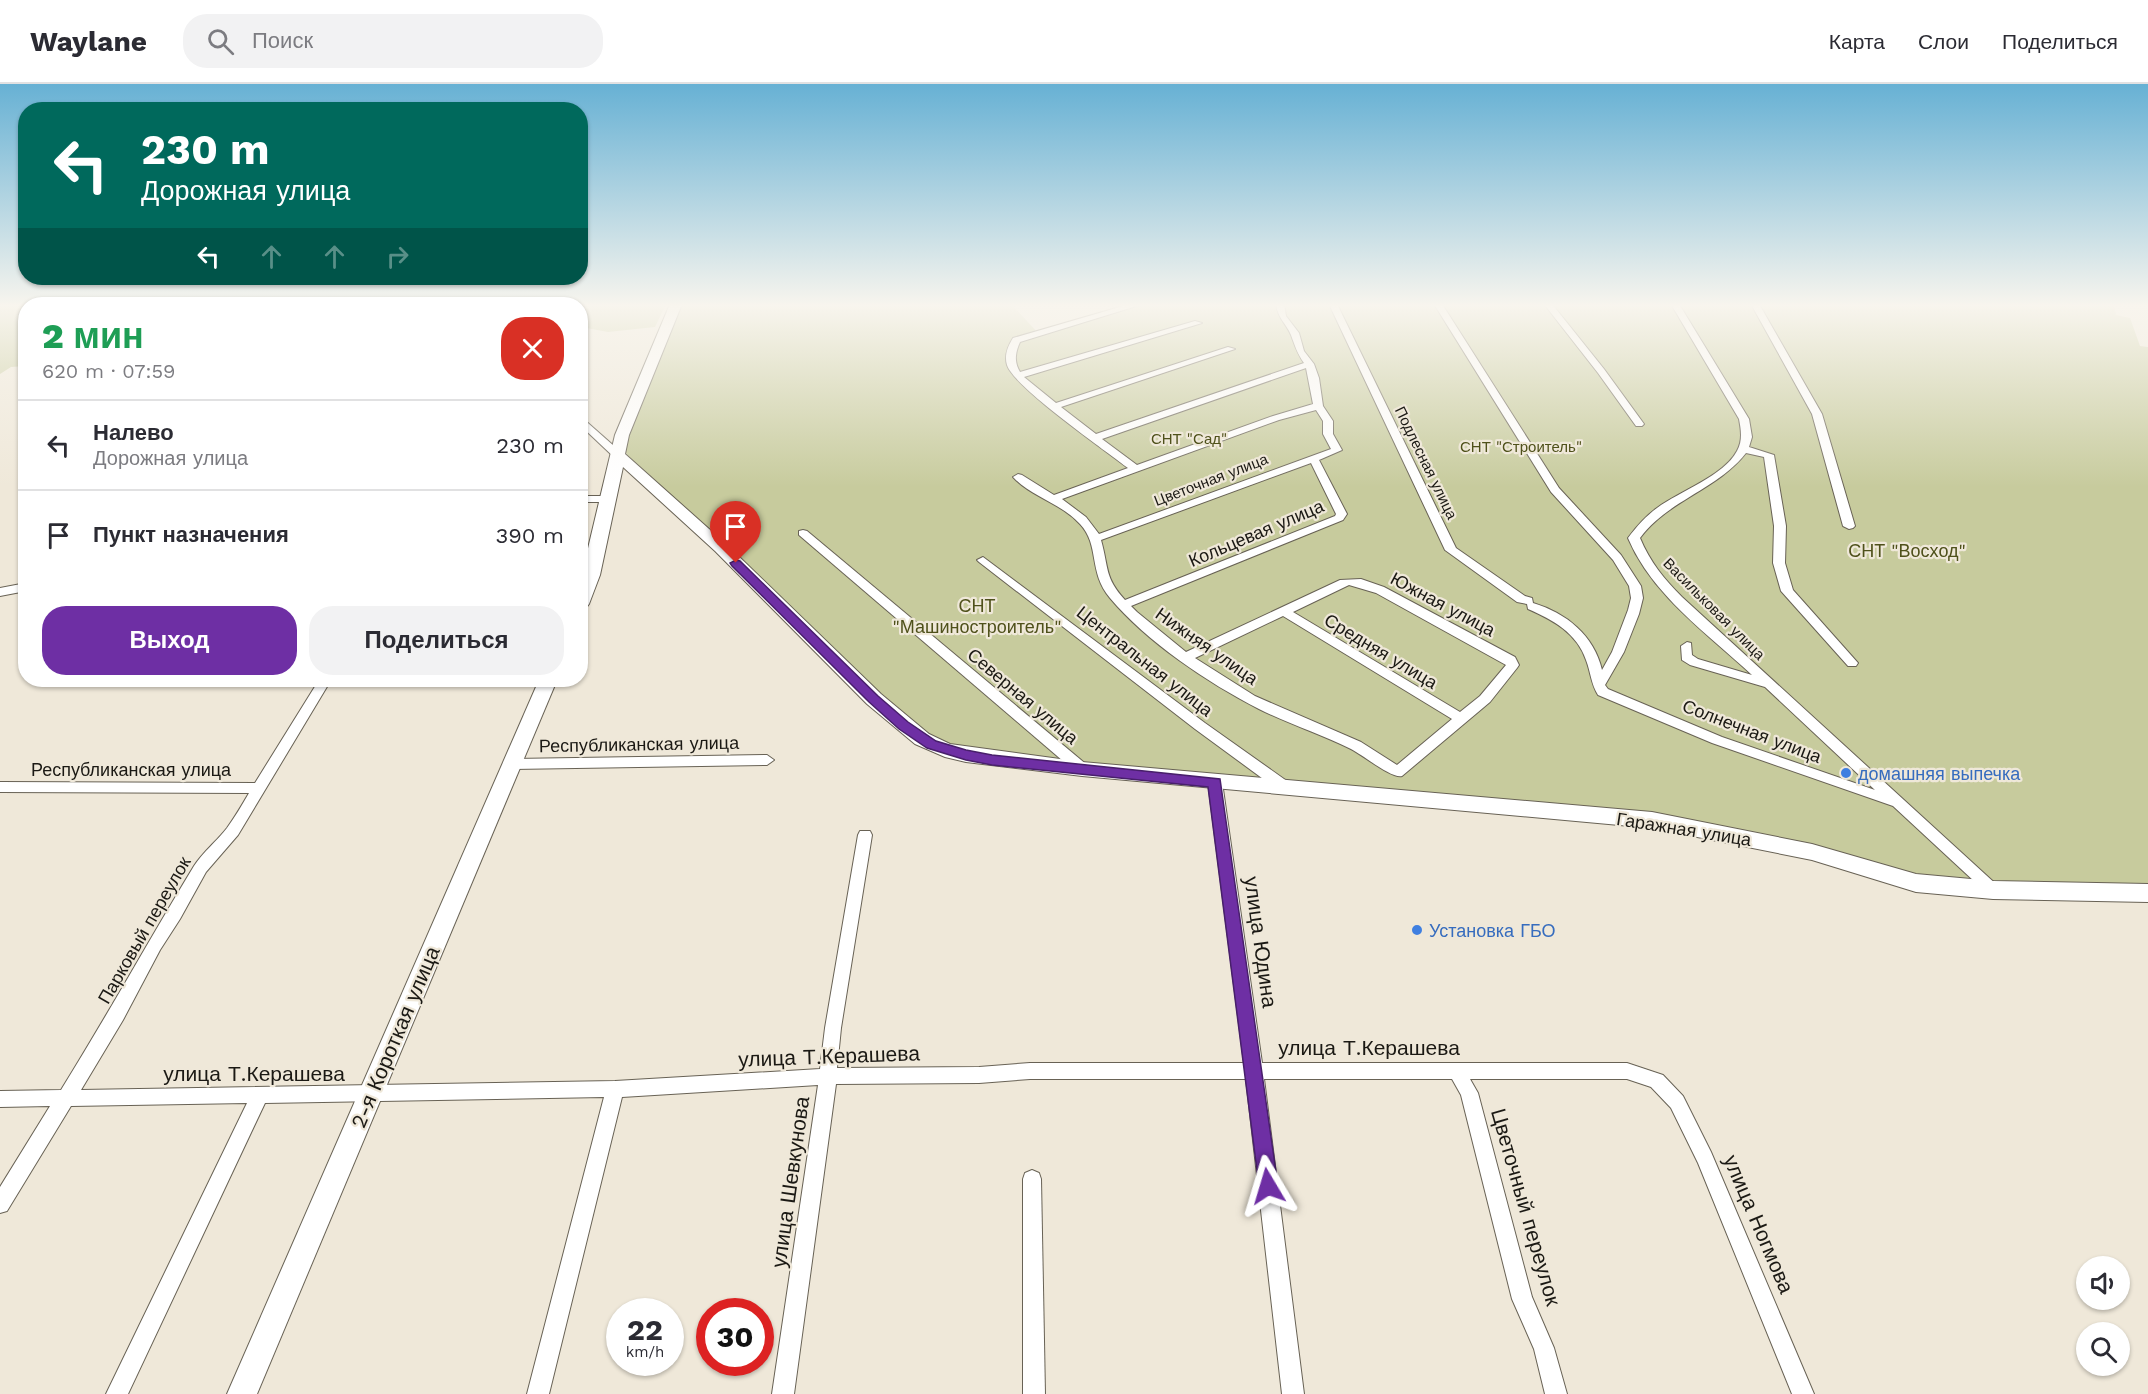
<!DOCTYPE html>
<html lang="ru">
<head>
<meta charset="utf-8">
<style>
	:root { --surface:#fff; --page:#f2f2f3; --text:#2b2b33; --muted:#7c7c81; --line:#e1e1e2; --accent:#6e2fa4 }
	body { margin:0; font-family:"Work Sans",sans-serif; background:var(--page); color:var(--text); height:100vh; display:flex; flex-direction:column; font-size:22px; white-space:nowrap }
	* { box-sizing:border-box; margin:0 }
	p { font-size:20px; color:var(--muted) }
	.icon { flex:none; width:33px; height:33px; fill:none; stroke:currentColor; stroke-width:2; stroke-linecap:round; stroke-linejoin:round }
	.map { position:relative; flex:1; overflow:hidden }
	.drawer { position:absolute; left:18px; top:213px; width:570px; height:390px; display:flex; flex-direction:column; background:var(--surface); border-radius:24px; box-shadow:0 2px 4px #0004 }
	.drawer>* { flex:none }
	.hud { position:absolute; left:18px; top:18px; width:570px; height:183px; border-radius:24px; box-shadow:0 2px 4px #0004; background:#00695c; color:#fff; overflow:hidden }
	.controls { position:absolute; left:2076px; top:1172px; display:grid; gap:12px }
	.controls a { display:grid; place-items:center; width:54px; height:54px; border-radius:50%; background:var(--surface); box-shadow:0 2px 4px #0004; font-size:30px }
	.speed { position:absolute; left:606px; top:1214px; display:flex; gap:12px; font-size:30px; font-weight:700; text-align:center }
	.speed>* { display:grid; place-content:center; width:78px; height:78px; border-radius:50%; background:var(--surface); box-shadow:0 2px 4px #0004; line-height:1 }
	.speed small { font-size:15px; font-weight:400 }
	.speed .limit { border:9px solid #d22; background:#fff; color:#111 }
	.pin { position:absolute; display:grid; place-items:center; width:51px; height:51px; color:#fff; margin:-62px -26px; border-radius:50% 50% 50% 0; rotate:-45deg; box-shadow:0 0 6px #0007 }
	.pin .icon { rotate:45deg }
	.me { position:absolute; width:66px; margin:-33px; rotate:353deg; stroke-linejoin:round; filter:drop-shadow(0 0 4px #0008) }
	.turn { display:flex; align-items:center; gap:21px; height:126px; padding:0 24px; font-size:27px }
	.turn .icon { width:78px; height:78px; stroke-width:2.5 }
	.turn b { display:block; font-size:42px; line-height:51px }
	.lanes { display:flex; align-items:center; height:57px; padding:0 24px; background:#0003; justify-content:center; gap:30px; direction:ltr }
	.lanes .off { opacity:.35 }
	.round { display:grid; place-items:center; flex:none; width:63px; height:63px; border-radius:24px; background:var(--page) }
	.head { display:flex; align-items:center; justify-content:space-between; height:102px; padding:0 24px }
	h1 { font-size:36px; font-weight:800; line-height:45px; color:#1e9e55 }
	.action { display:flex; gap:12px; margin-top:auto; padding:12px 24px }
	.action a { flex:1; height:69px; border-radius:24px; background:var(--accent); color:#fff; font-size:24px; font-weight:800; line-height:69px; text-align:center }
	.action a+a { background:var(--page); color:var(--text) }
	ul { padding:0; list-style:none }
	li { display:flex; align-items:center; gap:18px; height:90px; padding:0 24px; border-top:2px solid var(--line) }
	li div { flex:1 }
	li b { display:block; font-size:22px }
	li em { font-style:normal }
	header { display:flex; align-items:center; gap:36px; box-sizing:border-box; height:84px; padding:0 30px; background:var(--surface); border-bottom:2px solid var(--line) }
	header strong { font-size:28px }
	nav { display:flex; gap:33px; margin-inline-start:auto; font-size:21px }
	.search { width:420px; height:54px; background:var(--page); display:flex; align-items:center; gap:15px; box-sizing:border-box; padding:0 21px; border-radius:24px; color:var(--muted); font-size:22px }
	.map>svg:first-child { display:block }
</style>
</head>
<body>
<header>
<strong>Waylane</strong>
<div class="search"><svg class="icon" aria-label="search" viewBox="0 0 24 24"><circle cx="10" cy="10" r="6"/><path d="M15 15l6 6"/></svg>Поиск</div>
<nav><a>Карта</a><a>Слои</a><a>Поделиться</a></nav>
</header>
<div class="map">
<svg width="2148" height="1310" viewBox="0 0 2148 1310">
	<rect width="100%" height="100%" fill="#efe8d9"/>
	<!-- green -->
	<g fill="#c7cb9d">
		<path d="M0 220H666L655 243 608 248 581 243 580 220H26L25 282 11 283 0 290Z"/>
		<path d="M680 220H1011L1039 250 1139 220H2114L2116 231 2130 234 2140 262 2148 263V809L1993 806 1651 736 1320 707 932 661 631 376 624 366Z"/>
	</g>
	<g fill="none" stroke-linecap="round" stroke-linejoin="round">
		<!-- street casing -->
		<g stroke="#686255" stroke-width="2">
			<g id="street">
				<path d="M1130 220H1143L1020 258C1015 269 1014 278 1020 288L1195 237 1202 239 1024 293 1056 319 1228 263 1235 265 1061 323 1096 350 1304 279C1297 269 1295 262 1291 251 1286 239 1278 235 1276 220H1284L1286 232 1299 249 1304 267 1314 280 1319 294 1323 322 1333 337V350L1342 366 1319 376 1347 430 1343 436 1131 522 1137 528 1186 568 1340 496 1361 495 1384 503 1515 573 1519 581 1517 584 1490 618 1402 692C1392 695 1363 671 1351 665 1321 650 1289 640 1259 625 1208 599 1147 558 1110 514 1088 488 1100 461 1080 440 1061 419 1031 413 1013 393L1018 390 1022 391 1054 411 1128 384C1105 366 1014 303 1007 281 1004 271 1008 262 1013 254ZM1306 284 1313 320 1273 332 1137 381 1102 355ZM1316 326 1323 337V350L1331 365 1099 450 1086 433 1062 415 1279 336ZM1311 379 1336 430 1335 432 1125 516C1104 493 1109 484 1101 456ZM1349 501 1376 509 1506 581 1480 612 1460 628 1293 528ZM1283 532 1452 635 1397 681 1361 658 1255 612 1195 574Z"/>
				<path d="M1329 220H1337L1456 464 1525 512 1532 514 1533 519C1566 529 1594 551 1602 586L1612 568 1628 526 1631 514 1629 502 1613 476 1551 408 1434 220H1442L1559 404 1621 471 1641 502 1643 514 1639 530 1624 568 1605 601 1608 605 1722 653 1875 706 1765 603 1690 581 1682 576 1681 562 1687 558 1691 559 1692 571 1698 575 1752 591C1708 550 1652 511 1628 454 1637 442 1646 432 1657 424 1680 407 1724 392 1737 367 1743 356 1741 346 1739 335L1671 220H1679L1749 335 1752 353 1749 363 1774 371 1786 442 1785 479 1793 506 1858 579 1856 582H1848L1781 507 1773 479 1774 442 1764 373 1746 369C1717 406 1668 416 1640 454 1650 478 1664 495 1682 513L1998 802 2001 806 1998 810 1993 812 1988 810 1893 722 1712 659 1598 611C1591 600 1591 589 1586 576 1577 549 1553 536 1528 525L1527 520 1517 518 1445 466Z"/>
				<path d="M1544 220H1552L1604 285 1644 340 1642 342H1636L1598 289Z"/>
				<path d="M1751 220H1759L1822 330 1855 442 1853 444 1849 445 1843 442 1812 330Z"/>
				<path d="M580 332 623 370V374H615L580 341Z"/>
				<path d="M580 412H609L614 415 609 418H580Z"/>
				<path d="M803 446 807 447 1087 681 1089 685 1087 689H1077L799 451V447Z"/>
				<path d="M983 473 1205 639 1291 700 1293 704 1291 708H1281L1195 645 979 478 977 476Z"/>
				<path d="M26 499V507L0 512V504Z"/>
				<path d="M319 596H331L238 751 206 788 180 835 160 866 123 936 81 1006 615 997 820 985 825 944 858 751 860 747H870L872 751 841 944 837 984 979 983 1030 979H1244L1208 698 1210 694H1220L1222 698 1262 979H1627L1663 991 1683 1012 1711 1068 1814 1310H1792L1698 1079 1671 1024 1651 1003 1627 995H1470L1478 1009 1532 1213 1554 1264 1567 1310H1545L1534 1265 1512 1215 1461 1011 1452 995H1264L1304 1310H1282L1246 995H1030L979 999 836 1000 794 1310H772L818 1001 622 1013 549 1310H527L604 1013 265 1019 128 1310H106L247 1019 71 1022 7 1127 0 1129V1103L50 1022 0 1023V1007L61 1006C107 932 149 856 194 782 203 768 217 757 227 744 235 733 242 721 249 709L0 708V698L255 699Z"/>
				<path d="M767 671 774 676 767 681 513 685 506 680 513 675Z"/>
				<path d="M1032 1086 1039 1089 1041 1095 1045 1310H1023V1095L1025 1089Z"/>
			</g>
		</g>
		<!-- secondary casing -->
		<g stroke="#686255" stroke-width="2">
			<g id="secondary">
				<path d="M670 220H682L629 351 625 370 727 461 881 610 929 650 950 660 1082 678 1652 728 1812 760 1916 790 1993 797 2148 800V818L1993 815 1916 808 1812 776 1652 744 1082 692 966 678 945 673 915 660 867 620 715 467 623 383 600 491 589 520 586 524 580 525V498L615 351Z"/>
				<path d="M539 596H557L257 1310H227Z"/>
			</g>
		</g>
		<!-- street -->
		<use href="#street" fill="#fff" fill-rule="evenodd"/>
		<!-- secondary -->
		<use href="#secondary" fill="#fff" fill-rule="evenodd"/>
	</g>
	<!-- sky -->
	<linearGradient id="sky" x2="0" y2="1"><stop stop-color="#67b1d4"/><stop offset="0.55" stop-color="#f8f5ee"/><stop offset="1" stop-color="#f8f5ee" stop-opacity="0"/></linearGradient>
	<rect width="2148" height="403" fill="url(#sky)"/>
	<!-- route -->
	<path fill="#6e2fa4" stroke="#481f6b" stroke-width="1.5" d="M736 476 740 477 878 612 908 638 936 657 966 666 992 671 1220 695 1278 1102 1275 1108 1268 1111 1261 1108 1259 1102 1208 703 992 681 966 676 927 664 899 645 869 618 732 482 730 479Z"/>
	<!-- markers -->
	<g fill="#3f7fe0" stroke="#efe8d9" stroke-width="2">
		<circle cx="1846" cy="689" r="6"/>
		<circle cx="1417" cy="846" r="6"/>
	</g>
	<g text-anchor="middle" dominant-baseline="central" stroke-width="4.5" stroke-linejoin="round" paint-order="stroke">
		<!-- far-park labels -->
		<g font-size="15" fill="#4f511b" stroke="#efe8d9">
			<text x="1189" y="355">СНТ "Сад"</text>
			<text x="1521" y="363">СНТ "Строитель"</text>
		</g>
		<!-- far-street labels -->
		<g font-size="15" fill="#1b1914" stroke="#efe8d9">
			<text transform="translate(1426 379) rotate(64)">Подлесная улица</text>
			<text transform="translate(1211 396) rotate(-21)">Цветочная улица</text>
			<text transform="translate(1714 525) rotate(45)">Васильковая улица</text>
		</g>
		<!-- street labels -->
		<g font-size="18" fill="#1b1914" stroke="#efe8d9">
			<text transform="translate(1256 449) rotate(-23)">Кольцевая улица</text>
			<text transform="translate(1443 520) rotate(28)">Южная улица</text>
			<text transform="translate(1207 562) rotate(35)">Нижняя улица</text>
			<text transform="translate(1381 567) rotate(31)">Средняя улица</text>
			<text transform="translate(1145 577) rotate(38)">Центральная улица</text>
			<text transform="translate(1023 612) rotate(40)">Северная улица</text>
			<text transform="translate(1752 647) rotate(21)">Солнечная улица</text>
			<text transform="translate(639 660) rotate(-1)">Республиканская улица</text>
			<text x="131" y="685">Республиканская улица</text>
			<text transform="translate(1684 745) rotate(9)">Гаражная улица</text>
			<text transform="translate(144 846) rotate(-60)">Парковый переулок</text>
		</g>
		<!-- park labels -->
		<g font-size="18" fill="#4f511b" stroke="#efe8d9">
			<text x="1907" y="466">СНТ "Восход"</text>
			<text x="977" y="521">СНТ<tspan x="977" dy="21">"Машиностроитель"</tspan></text>
		</g>
		<!-- shop labels -->
		<g font-size="18" fill="#366cbe" stroke="#efe8d9" text-anchor="start">
			<text x="1858" y="689">домашняя выпечка</text>
			<text x="1429" y="846">Установка ГБО</text>
		</g>
		<!-- near-street labels -->
		<g font-size="21" fill="#1b1914" stroke="#efe8d9">
			<text transform="translate(1261 858) rotate(82)">улица Юдина</text>
			<text transform="translate(395 953) rotate(-67)">2-я Короткая улица</text>
			<text x="1369" y="963">улица Т.Керашева</text>
			<text transform="translate(829 972) rotate(-2)">улица Т.Керашева</text>
			<text x="254" y="989">улица Т.Керашева</text>
			<text transform="translate(790 1098) rotate(-82)">улица Шевкунова</text>
			<text transform="translate(1526 1123) rotate(74)">Цветочный переулок</text>
			<text transform="translate(1759 1140) rotate(67)">улица Ногмова</text>
		</g>
	</g>
</svg>
<div class="controls">
<a><svg class="icon" aria-label="sound" viewBox="0 0 24 24"><path d="M4 9h4l5-4v14l-5-4H4zM17 9q2 3 0 6"/></svg></a>
<a><svg class="icon" aria-label="search" viewBox="0 0 24 24"><circle cx="10" cy="10" r="6"/><path d="M15 15l6 6"/></svg></a>
</div>
<div class="speed"><div>22<small>km/h</small></div><div class="limit">30</div></div>
<div class="pin" style="left:736px;top:479px;background:#d93025"><svg class="icon" aria-label="arrive" viewBox="0 0 24 24"><path d="M6 21V4h12l-3 4 3 4H6"/></svg></div>
<svg class="me" style="left:1268px;top:1102px" viewBox="-20 -20 40 40"><path d="M0-17L14 15 0 8-14 15z" fill="#6e2fa4" stroke="#fff" stroke-width="4"/></svg>
<div class="hud">
<div class="turn"><svg class="icon" aria-label="left" viewBox="0 0 24 24"><path d="M17 20v-9H6M10 6l-5 5 5 5"/></svg><div><b>230 m</b>Дорожная улица</div></div>
<div class="lanes"><svg class="icon" aria-label="left" viewBox="0 0 24 24"><path d="M17 20v-9H6M10 6l-5 5 5 5"/></svg><svg class="icon off" aria-label="ahead" viewBox="0 0 24 24"><path d="M12 20V5M6 11l6-6 6 6"/></svg><svg class="icon off" aria-label="ahead" viewBox="0 0 24 24"><path d="M12 20V5M6 11l6-6 6 6"/></svg><svg class="icon off" aria-label="right" viewBox="0 0 24 24"><path d="M7 20v-9h11M14 6l5 5-5 5"/></svg></div>
</div>
<section class="drawer">
<div class="head"><div><h1>2 мин</h1><p>620 m · 07:59</p></div><a class="round" style="background:#d93025;color:#fff"><svg class="icon" aria-label="close" viewBox="0 0 24 24"><path d="M6 6l12 12M18 6L6 18"/></svg></a></div>
<ul>
<li><svg class="icon" aria-label="left" viewBox="0 0 24 24"><path d="M17 20v-9H6M10 6l-5 5 5 5"/></svg><div><b>Налево</b><p>Дорожная улица</p></div><em>230 m</em></li>
<li><svg class="icon" aria-label="arrive" viewBox="0 0 24 24"><path d="M6 21V4h12l-3 4 3 4H6"/></svg><div><b>Пункт назначения</b></div><em>390 m</em></li>
</ul>
<div class="action"><a>Выход</a><a>Поделиться</a></div>
</section>
</div>
</body>
</html>
